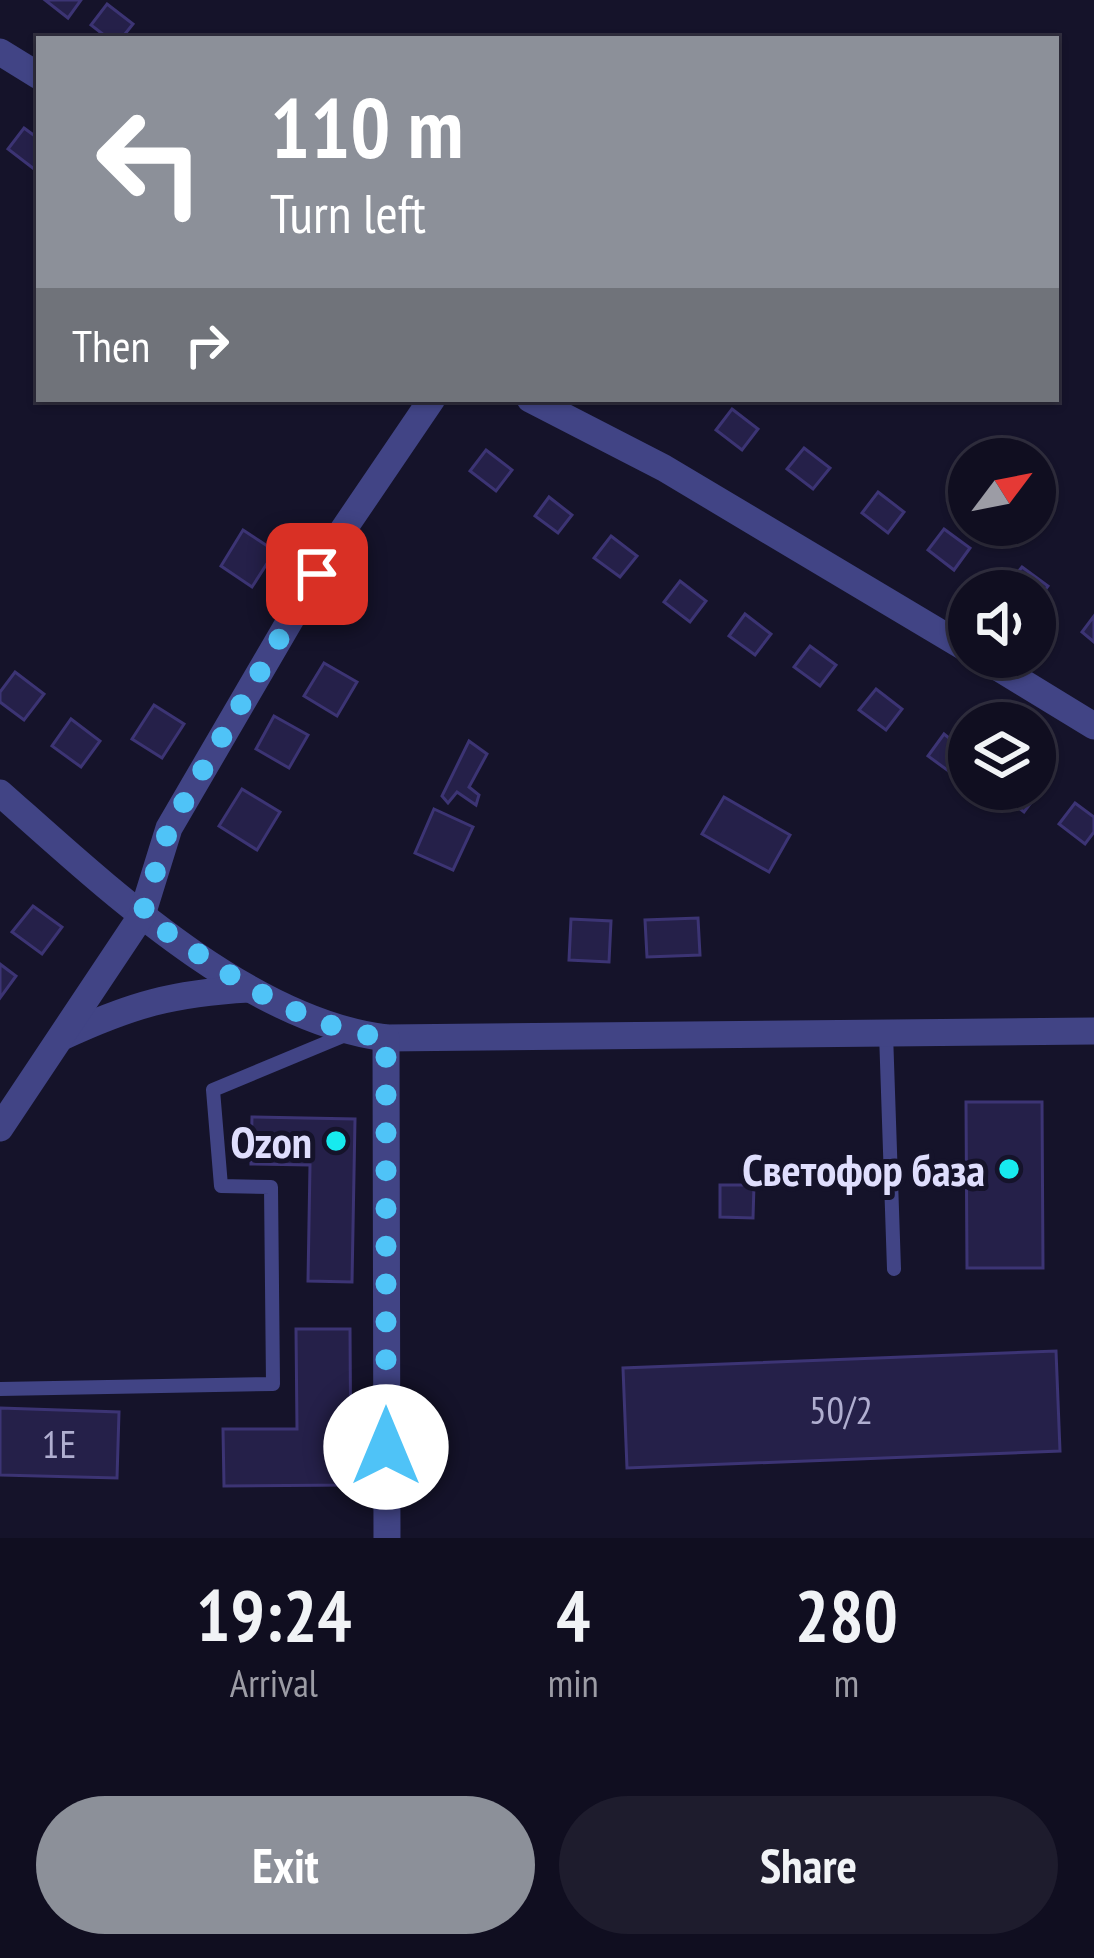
<!DOCTYPE html>
<html lang="en">
<head>
<meta charset="utf-8">
<style>
	:root { --surface:#100e20; --page:#1e1c2d; --text:#f1f3f6; --muted:#9c9ca5; --line:#302e3e; --accent:#8c9099 }
	body { margin:0; font-family:"PT Sans Narrow",sans-serif; background:var(--page); color:var(--text); height:100vh; display:flex; flex-direction:column; font-size:45px; white-space:nowrap }
	* { box-sizing:border-box; margin:0 }
	p { font-size:39px; color:var(--muted) }
	.icon { flex:none; width:66px; height:66px; fill:none; stroke:currentColor; stroke-width:2; stroke-linecap:round; stroke-linejoin:round }
	.map { position:relative; height:1538px; overflow:hidden }
	.panel { display:flex; flex-direction:column; background:var(--surface); flex:1 }
	.panel>* { flex:none }
	.guide { position:absolute; left:36px; top:36px; width:1023px; height:366px; border-radius:0px; box-shadow:0 3px 9px #0004,0 0 0 3px var(--line); background:#8c9099; color:#fff; overflow:hidden }
	.needle { width:78px; rotate:58deg }
	.fabs { position:absolute; left:948px; top:438px; display:grid; gap:24px }
	.fabs a { display:grid; place-items:center; width:108px; height:108px; border-radius:50%; background:var(--surface); box-shadow:0 3px 9px #0004,0 0 0 3px var(--line); font-size:60px }
	.pin { position:absolute; display:grid; place-items:center; width:102px; height:102px; color:#fff; margin:-51px; border-radius:24px; box-shadow:0 6px 18px #0006 }
	.me { position:absolute; width:132px; margin:-66px; rotate:0deg; stroke-linejoin:round; filter:drop-shadow(0 0 9px #0008) }
	.turn { display:flex; align-items:center; gap:42px; height:252px; padding:0 36px; font-size:54px }
	.turn .icon { width:156px; height:156px; stroke-width:2.5 }
	.turn b { display:block; font-size:84px; line-height:102px }
	.then { display:flex; align-items:center; height:114px; padding:0 36px; background:#0003; gap:24px; font-size:45px }
	.eta { display:flex; justify-content:space-evenly; align-items:center; height:204px; text-align:center }
	.eta b { font-size:72px; font-weight:700; line-height:84px }
	.button { display:flex; gap:24px; margin-top:auto; padding:24px 36px }
	.button a { flex:1; height:138px; border-radius:72px; background:var(--accent); color:#fff; font-size:48px; font-weight:700; line-height:138px; text-align:center }
	.button a+a { background:var(--page); color:var(--text) }
	.map>svg:first-child { display:block }
</style>
</head>
<body>
<div class="map">
<svg width="1094" height="1538" viewBox="0 0 1094 1538">
	<rect width="100%" height="100%" fill="#15132a"/>
	<!-- building -->
	<g fill="#252049" stroke="#3c3474" stroke-width="3">
		<path d="M45 0H81L68 18Z"/>
		<path d="M107 4 133 24 121 39H109L91 25Z"/>
		<path d="M24 128 39 139V163L34 169 8 149Z"/>
		<path d="M732 409 758 429 742 450 716 430Z"/>
		<path d="M804 448 830 468 813 489 787 469Z"/>
		<path d="M486 450 512 470 496 491 470 471Z"/>
		<path d="M878 492 904 512 888 533 862 513Z"/>
		<path d="M549 497 572 515 558 533 535 516Z"/>
		<path d="M944 529 970 548 954 570 928 550Z"/>
		<path d="M243 530 275 551 252 587 221 566Z"/>
		<path d="M611 536 637 556 620 577 594 558Z"/>
		<path d="M1022 567 1048 586 1035 603V591L1005 588Z"/>
		<path d="M680 581 706 601 690 622 664 602Z"/>
		<path d="M745 614 771 634 755 655 729 636Z"/>
		<path d="M1094 616V642L1082 632Z"/>
		<path d="M810 646 836 665 820 686 794 667Z"/>
		<path d="M324 663 357 682 337 716 304 696Z"/>
		<path d="M15 672 44 694 24 720 0 702V692Z"/>
		<path d="M876 689 902 709 886 730 859 710Z"/>
		<path d="M154 705 184 724 162 758 132 739Z"/>
		<path d="M274 716 308 735 289 768 256 749Z"/>
		<path d="M71 719 100 741 81 767 52 746Z"/>
		<path d="M944 734 969 754 954 775 928 756Z"/>
		<path d="M469 741 487 754 469 787 479 795 476 805 457 792 448 803 442 796Z"/>
		<path d="M1035 783 1042 788 1024 812 995 790 1035 789Z"/>
		<path d="M242 789 280 812 257 850 219 826Z"/>
		<path d="M724 797 790 835 769 872 702 834Z"/>
		<path d="M1075 803 1094 817V832L1085 844 1059 824Z"/>
		<path d="M434 809 473 827 453 870 415 853Z"/>
		<path d="M33 906 62 927 42 954 12 932Z"/>
		<path d="M698 918 700 955 647 957 645 920Z"/>
		<path d="M571 919 611 921 609 962 569 960Z"/>
		<path d="M0 964 16 976 0 998Z"/>
		<path d="M966 1102H1042L1043 1268H967Z"/>
		<path d="M252 1117 355 1119 352 1282 308 1281 310 1165 251 1164Z"/>
		<path d="M720 1185H754L753 1218 720 1217Z"/>
		<path d="M296 1329H350L351 1485 224 1486 223 1429H297Z"/>
		<path d="M1056 1351 1060 1451 627 1468 623 1368Z"/>
		<path d="M0 1408 119 1412 117 1478 0 1475Z"/>
	</g>
	<g fill="none" stroke-linecap="round" stroke-linejoin="round">
		<!-- service -->
		<g stroke="#414485" stroke-width="14">
			<path d="M886 1033 894 1269"/>
			<path d="M0 1389 273 1384 271 1187 221 1186 213 1090 350 1033"/>
		</g>
		<!-- minor -->
		<g stroke="#414485" stroke-width="27">
			<path d="M0 52 39 76"/>
			<path d="M530 399 664 468 969 650"/>
			<path d="M981 657 1094 726"/>
			<path d="M0 793C104 885 245 1020 386 1038L1094 1031"/>
			<path d="M62 1037C131 1005 173 993 249 989"/>
			<path d="M386 1038 387 1538"/>
			<path d="M0 1128 142 915 169 828 341 533 432 399"/>
		</g>
	</g>
	<g fill="none" stroke-linecap="round" stroke-linejoin="round">
		<!-- route -->
		<path stroke="#4fc3f7" stroke-width="21" stroke-dasharray="0 37.8" d="M317 574 169 828 142 915C219 967 292 1026 386 1038V1447"/>
	</g>
	<!-- markers -->
	<g fill="#17eaef" stroke="#15132a" stroke-width="4.5">
		<circle cx="336" cy="1141" r="12"/>
		<circle cx="1009" cy="1169" r="12"/>
	</g>
	<g text-anchor="middle" dominant-baseline="central" stroke-width="10" stroke-linejoin="round" paint-order="stroke">
		<!-- number labels -->
		<g font-size="39" fill="#b0aed0">
			<text x="841" y="1409">50/2</text>
			<text x="59" y="1443">1Е</text>
		</g>
		<!-- poi labels -->
		<g font-size="45" font-weight="bold" fill="#dfdefd" stroke="#15132a" text-anchor="end">
			<text x="312" y="1141">Ozon</text>
			<text x="985" y="1169">Светофор база</text>
		</g>
	</g>
</svg>
<div class="fabs">
<a><svg class="needle" viewBox="-14 -14 28 28"><path d="M0-13l5 13h-10z" fill="#e53935"/><path d="M0 13l5-13h-10z" fill="#9c9ca5"/></svg></a>
<a><svg class="icon" aria-label="sound" viewBox="0 0 24 24"><path d="M4 9h4l5-4v14l-5-4H4zM17 9q2 3 0 6"/></svg></a>
<a><svg class="icon" aria-label="layers" viewBox="0 0 24 24"><path d="M12 4l9 5-9 5-9-5zM3 14l9 5 9-5"/></svg></a>
</div>
<div class="pin" style="left:317px;top:574px;background:#d93025"><svg class="icon" aria-label="arrive" viewBox="0 0 24 24"><path d="M6 21V4h12l-3 4 3 4H6"/></svg></div>
<svg class="me" style="left:386px;top:1447px" viewBox="-20 -20 40 40"><circle r="19" fill="#fff"/><path d="M0-13L10 11 0 6-10 11z" fill="#4fc3f7"/></svg>
<div class="guide">
<div class="turn"><svg class="icon" aria-label="left" viewBox="0 0 24 24"><path d="M17 20v-9H6M10 6l-5 5 5 5"/></svg><div><b>110 m</b>Turn left</div></div>
<div class="then">Then<svg class="icon" aria-label="right" viewBox="0 0 24 24"><path d="M7 20v-9h11M14 6l5 5-5 5"/></svg></div>
</div>
</div>
<section class="panel">
<div class="eta">
<div><b>19:24</b><p>Arrival</p></div>
<div><b>4</b><p>min</p></div>
<div><b>280</b><p>m</p></div>
</div>
<div class="button"><a>Exit</a><a>Share</a></div>
</section>
</body>
</html>
